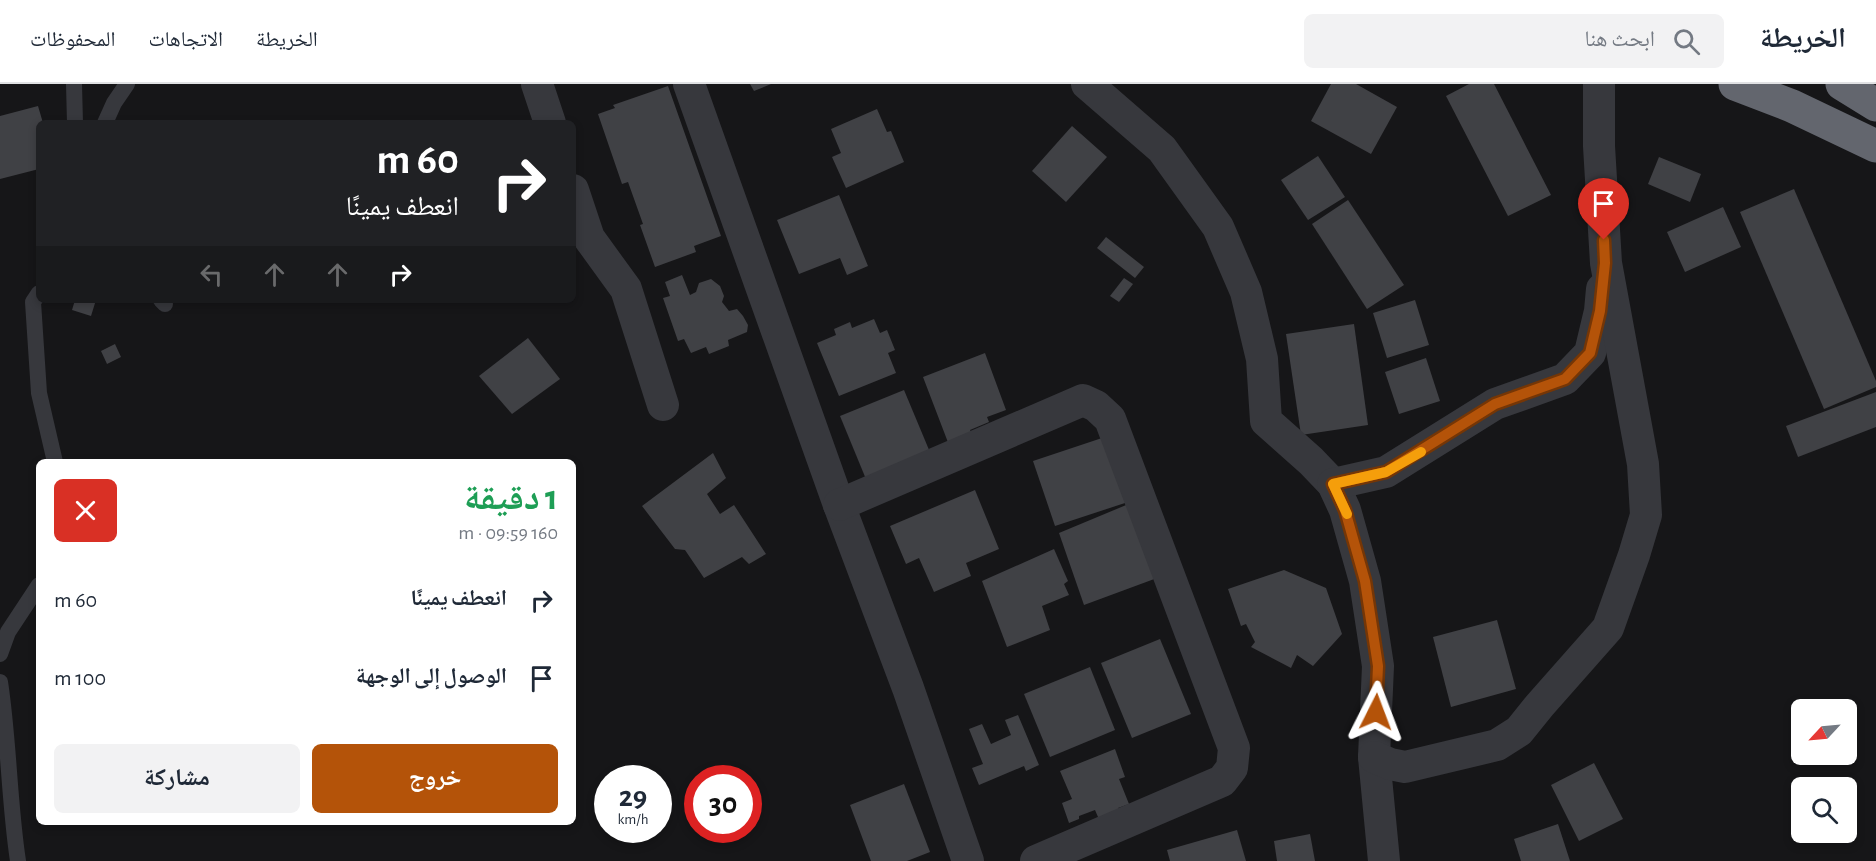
<!DOCTYPE html>
<html lang="ar">
<head>
<meta charset="utf-8">
<style>
	:root { --surface:#fff; --page:#f2f2f3; --text:#1f2937; --muted:#747a83; --line:#e0e1e3; --accent:#b45309 }
	body { margin:0; font-family:"Alegreya Sans","Noto Naskh Arabic",sans-serif; background:var(--page); color:var(--text); direction:rtl; height:100vh; display:flex; flex-direction:column; font-size:22px; white-space:nowrap }
	* { box-sizing:border-box; margin:0 }
	p { font-size:20px; color:var(--muted) }
	.icon { flex:none; width:33px; height:33px; fill:none; stroke:currentColor; stroke-width:2; stroke-linecap:round; stroke-linejoin:round }
	.map { position:relative; flex:1; overflow:hidden; direction:ltr }
	.drawer { position:absolute; left:36px; top:375px; width:540px; height:366px; display:flex; flex-direction:column; background:var(--surface); border-radius:9px; box-shadow:0 3px 9px #0003; direction:rtl }
	.drawer>* { flex:none }
	.hud { position:absolute; left:36px; top:36px; width:540px; height:183px; border-radius:9px; box-shadow:0 3px 9px #0003; direction:rtl; background:#202124; color:#fff; overflow:hidden }
	.needle { width:39px; rotate:244deg }
	.buttons { position:absolute; left:1791px; top:615px; display:grid; gap:12px }
	.buttons a { display:grid; place-items:center; width:66px; height:66px; border-radius:9px; background:var(--surface); box-shadow:0 3px 9px #0003; font-size:30px }
	.speed { position:absolute; left:594px; top:681px; display:flex; gap:12px; font-size:30px; font-weight:700; text-align:center }
	.speed>* { display:grid; place-content:center; width:78px; height:78px; border-radius:50%; background:var(--surface); box-shadow:0 3px 9px #0003; line-height:1 }
	.speed small { font-size:15px; font-weight:400 }
	.speed .limit { border:9px solid #d22; background:#fff; color:#111 }
	.pin { position:absolute; display:grid; place-items:center; width:51px; height:51px; color:#fff; margin:-62px -26px; border-radius:50% 50% 50% 0; rotate:-45deg; box-shadow:0 0 6px #0007 }
	.pin .icon { rotate:45deg }
	.me { position:absolute; width:66px; margin:-33px; rotate:3deg; stroke-linejoin:round; filter:drop-shadow(0 0 4px #0008) }
	.turn { display:flex; align-items:center; gap:21px; height:126px; padding:0 18px; font-size:27px }
	.turn .icon { width:78px; height:78px; stroke-width:2.5 }
	.turn b { display:block; font-size:42px; line-height:51px }
	.lanes { display:flex; align-items:center; height:57px; padding:0 18px; background:#0003; justify-content:center; gap:30px; direction:ltr }
	.lanes .off { opacity:.35 }
	.round { display:grid; place-items:center; flex:none; width:63px; height:63px; border-radius:9px; background:var(--page) }
	.headline { display:flex; align-items:center; justify-content:space-between; height:102px; padding:0 18px }
	h1 { font-size:36px; font-weight:700; line-height:45px; color:#1e9e55 }
	.primary-button { display:flex; gap:12px; margin-top:auto; padding:12px 18px }
	.primary-button a { flex:1; height:69px; border-radius:9px; background:var(--accent); color:#fff; font-size:24px; font-weight:700; line-height:69px; text-align:center }
	.primary-button a+a { background:var(--page); color:var(--text) }
	ul { padding:0; list-style:none }
	li { display:flex; align-items:center; gap:18px; height:78px; padding:0 18px }
	li div { flex:1 }
	li b { display:block; font-size:22px }
	li em { font-style:normal }
	header { display:flex; align-items:center; gap:36px; box-sizing:border-box; height:84px; padding:0 30px; background:var(--surface); border-bottom:2px solid var(--line) }
	header strong { font-size:28px }
	nav { display:flex; gap:33px; margin-inline-start:auto; font-size:21px }
	.search { width:420px; height:54px; background:var(--page); display:flex; align-items:center; gap:15px; box-sizing:border-box; padding:0 21px; border-radius:9px; color:var(--muted); font-size:22px }
	.map>svg:first-child { display:block }
</style>
</head>
<body>
<header>
<strong>الخريطة</strong>
<div class="search"><svg class="icon" aria-label="search" viewBox="0 0 24 24"><circle cx="10" cy="10" r="6"/><path d="M15 15l6 6"/></svg>ابحث هنا</div>
<nav><a>الخريطة</a><a>الاتجاهات</a><a>المحفوظات</a></nav>
</header>
<div class="map">
<svg width="1876" height="777" viewBox="0 0 1876 777">
	<rect width="100%" height="100%" fill="#161618"/>
	<!-- building -->
	<g fill="#404145">
		<path d="M750 0H771L754 7Z"/>
		<path d="M1331 0H1356L1397 23 1371 70 1311 37Z"/>
		<path d="M1469 0H1494L1551 111 1508 132 1446 12Z"/>
		<path d="M668 2 721 152 694 162 696 168 655 183 640 141 643 140 628 98 622 100 598 30 615 24 613 21Z"/>
		<path d="M38 22 43 39H39V85L0 95V32Z"/>
		<path d="M877 25 887 48 891 47 904 78 846 104 832 73 841 69 831 45Z"/>
		<path d="M1072 42 1107 73 1066 118 1032 87Z"/>
		<path d="M1318 72 1345 113 1308 136 1281 96Z"/>
		<path d="M1659 73 1701 90 1690 118 1648 100Z"/>
		<path d="M1794 105 1876 297V303L1824 325 1740 128Z"/>
		<path d="M839 111 868 182 847 191 840 174 799 190 777 136Z"/>
		<path d="M1348 116 1404 201 1367 225 1312 140Z"/>
		<path d="M1723 123 1741 163 1685 188 1667 148Z"/>
		<path d="M1106 153 1144 183 1135 194 1097 164Z"/>
		<path d="M682 191 690 211 696 208 699 199 711 195 720 202 724 212 722 218 729 227 737 225 743 232 748 241 747 248 728 256 729 262 709 270 706 263 691 269 684 255 678 257 663 214 670 212 665 198Z"/>
		<path d="M1124 194 1133 200 1119 218 1110 212Z"/>
		<path d="M75 216H96L91 232 72 226Z"/>
		<path d="M1415 216 1429 261 1387 274 1373 229Z"/>
		<path d="M874 235 880 249 887 246 895 266 888 269 896 289 839 312 817 259 836 251 834 245 850 238 852 244Z"/>
		<path d="M1354 240 1368 341 1301 351 1286 250Z"/>
		<path d="M528 254 560 295 512 330 479 292Z"/>
		<path d="M115 260 121 273 107 280 101 267Z"/>
		<path d="M985 269 1006 326 987 333 989 338 970 346 973 352 949 361 923 293Z"/>
		<path d="M1426 274 1440 317 1399 330 1385 288Z"/>
		<path d="M904 306 932 373 868 400 840 332Z"/>
		<path d="M1876 308V343L1798 373 1786 342Z"/>
		<path d="M1105 353 1128 418 1055 442 1033 377Z"/>
		<path d="M713 369 726 394 707 410 720 430 734 421 766 470 749 480 742 473 704 494 685 466 675 465 642 422Z"/>
		<path d="M975 406 999 465 966 479 971 492 934 508 919 474 906 480 890 442Z"/>
		<path d="M1131 419 1157 494 1084 521 1059 449Z"/>
		<path d="M1054 465 1068 497 1064 500 1069 511 1042 522 1050 546 1007 563 982 497Z"/>
		<path d="M1284 486 1326 504 1342 550 1313 582 1297 571 1291 584 1251 563 1255 558 1246 540 1241 542 1228 505Z"/>
		<path d="M1497 536 1516 605 1451 623 1433 553Z"/>
		<path d="M1160 555 1191 630 1132 654 1101 579Z"/>
		<path d="M1090 583 1115 646 1050 673 1024 610Z"/>
		<path d="M1018 631 1039 681 1026 687 1024 682 979 701 972 684 983 680 969 645 982 640 991 660 1011 651 1005 636Z"/>
		<path d="M1115 665 1125 693 1119 695 1129 720 1118 724 1121 732 1101 740 1095 726 1079 732V735L1069 739 1062 719 1072 715 1060 687Z"/>
		<path d="M1594 679 1623 735 1579 757 1551 701Z"/>
		<path d="M904 700 930 768 907 777H871L850 721Z"/>
		<path d="M1558 740 1570 777H1521L1514 755Z"/>
		<path d="M1237 746 1246 777H1170L1167 766Z"/>
		<path d="M1310 750 1315 777H1277L1274 757Z"/>
	</g>
	<g fill="none" stroke-linecap="round" stroke-linejoin="round">
		<!-- lane -->
		<g stroke="#37383d" stroke-width="16">
			<path d="M74 0 75 39"/>
			<path d="M105 39 114 19 127 0"/>
			<path d="M39 209 33 218 39 309 55 378"/>
			<path d="M161 216 165 220"/>
			<path d="M0 570 8 548 39 501"/>
			<path d="M0 598C9 657 9 718 18 777"/>
		</g>
		<!-- street -->
		<g stroke="#37383d" stroke-width="32">
			<path d="M537 0 550 39"/>
			<path d="M689 0 839 421 908 604 968 777"/>
			<path d="M1087 0 1162 65 1218 143 1246 208 1262 275 1266 337 1311 377 1333 400 1345 426 1365 497 1378 582 1374 673 1384 777"/>
			<path d="M573 106 589 154 626 205 663 321"/>
			<path d="M1333 400 1386 388 1495 320 1565 295 1590 269 1600 227 1602 205"/>
			<path d="M839 421 1083 316 1096 322 1110 335 1234 664 1232 684 1222 697 1036 777"/>
			<path d="M1374 673 1390 680 1405 683 1497 661 1519 647 1540 621 1608 544 1634 471 1646 431 1643 380 1606 179 1599 62V0"/>
		</g>
		<!-- highway -->
		<g stroke="#63666e" stroke-width="33">
			<path d="M1735 0 1792 22 1876 62"/>
			<path d="M1842 0 1876 21"/>
		</g>
	</g>
	<g fill="none" stroke-linecap="round" stroke-linejoin="round">
		<!-- route casing -->
		<g stroke="#753606" stroke-width="15">
			<path id="route" d="M1376 628 1378 582 1365 497 1345 426 1333 400 1386 388 1495 320 1565 295 1590 269 1600 227 1605 179 1604 156"/>
		</g>
		<!-- route -->
		<use href="#route" stroke="#b45309" stroke-width="10"/>
		<!-- slow -->
		<path stroke="#f59e0b" stroke-width="10" d="M1347 430 1333 400 1386 388 1421 368"/>
	</g>
</svg>
<div class="buttons">
<a><svg class="needle" viewBox="-14 -14 28 28"><path d="M0-13l5 13h-10z" fill="#e53935"/><path d="M0 13l5-13h-10z" fill="#747a83"/></svg></a>
<a><svg class="icon" aria-label="search" viewBox="0 0 24 24"><circle cx="10" cy="10" r="6"/><path d="M15 15l6 6"/></svg></a>
</div>
<div class="speed"><div>29<small>km/h</small></div><div class="limit">30</div></div>
<div class="pin" style="left:1604px;top:156px;background:#d93025"><svg class="icon" aria-label="arrive" viewBox="0 0 24 24"><path d="M6 21V4h12l-3 4 3 4H6"/></svg></div>
<svg class="me" style="left:1376px;top:628px" viewBox="-20 -20 40 40"><path d="M0-17L14 15 0 8-14 15z" fill="#b45309" stroke="#fff" stroke-width="4"/></svg>
<div class="hud">
<div class="turn"><svg class="icon" aria-label="right" viewBox="0 0 24 24"><path d="M7 20v-9h11M14 6l5 5-5 5"/></svg><div><b>60 m</b>انعطف يمينًا</div></div>
<div class="lanes"><svg class="icon off" aria-label="left" viewBox="0 0 24 24"><path d="M17 20v-9H6M10 6l-5 5 5 5"/></svg><svg class="icon off" aria-label="ahead" viewBox="0 0 24 24"><path d="M12 20V5M6 11l6-6 6 6"/></svg><svg class="icon off" aria-label="ahead" viewBox="0 0 24 24"><path d="M12 20V5M6 11l6-6 6 6"/></svg><svg class="icon" aria-label="right" viewBox="0 0 24 24"><path d="M7 20v-9h11M14 6l5 5-5 5"/></svg></div>
</div>
<section class="drawer">
<div class="headline"><div><h1>1 دقيقة</h1><p>160 m · 09:59</p></div><a class="round" style="background:#d93025;color:#fff"><svg class="icon" aria-label="close" viewBox="0 0 24 24"><path d="M6 6l12 12M18 6L6 18"/></svg></a></div>
<ul>
<li><svg class="icon" aria-label="right" viewBox="0 0 24 24"><path d="M7 20v-9h11M14 6l5 5-5 5"/></svg><div><b>انعطف يمينًا</b></div><em>60 m</em></li>
<li><svg class="icon" aria-label="arrive" viewBox="0 0 24 24"><path d="M6 21V4h12l-3 4 3 4H6"/></svg><div><b>الوصول إلى الوجهة</b></div><em>100 m</em></li>
</ul>
<div class="primary-button"><a>خروج</a><a>مشاركة</a></div>
</section>
</div>
</body>
</html>
